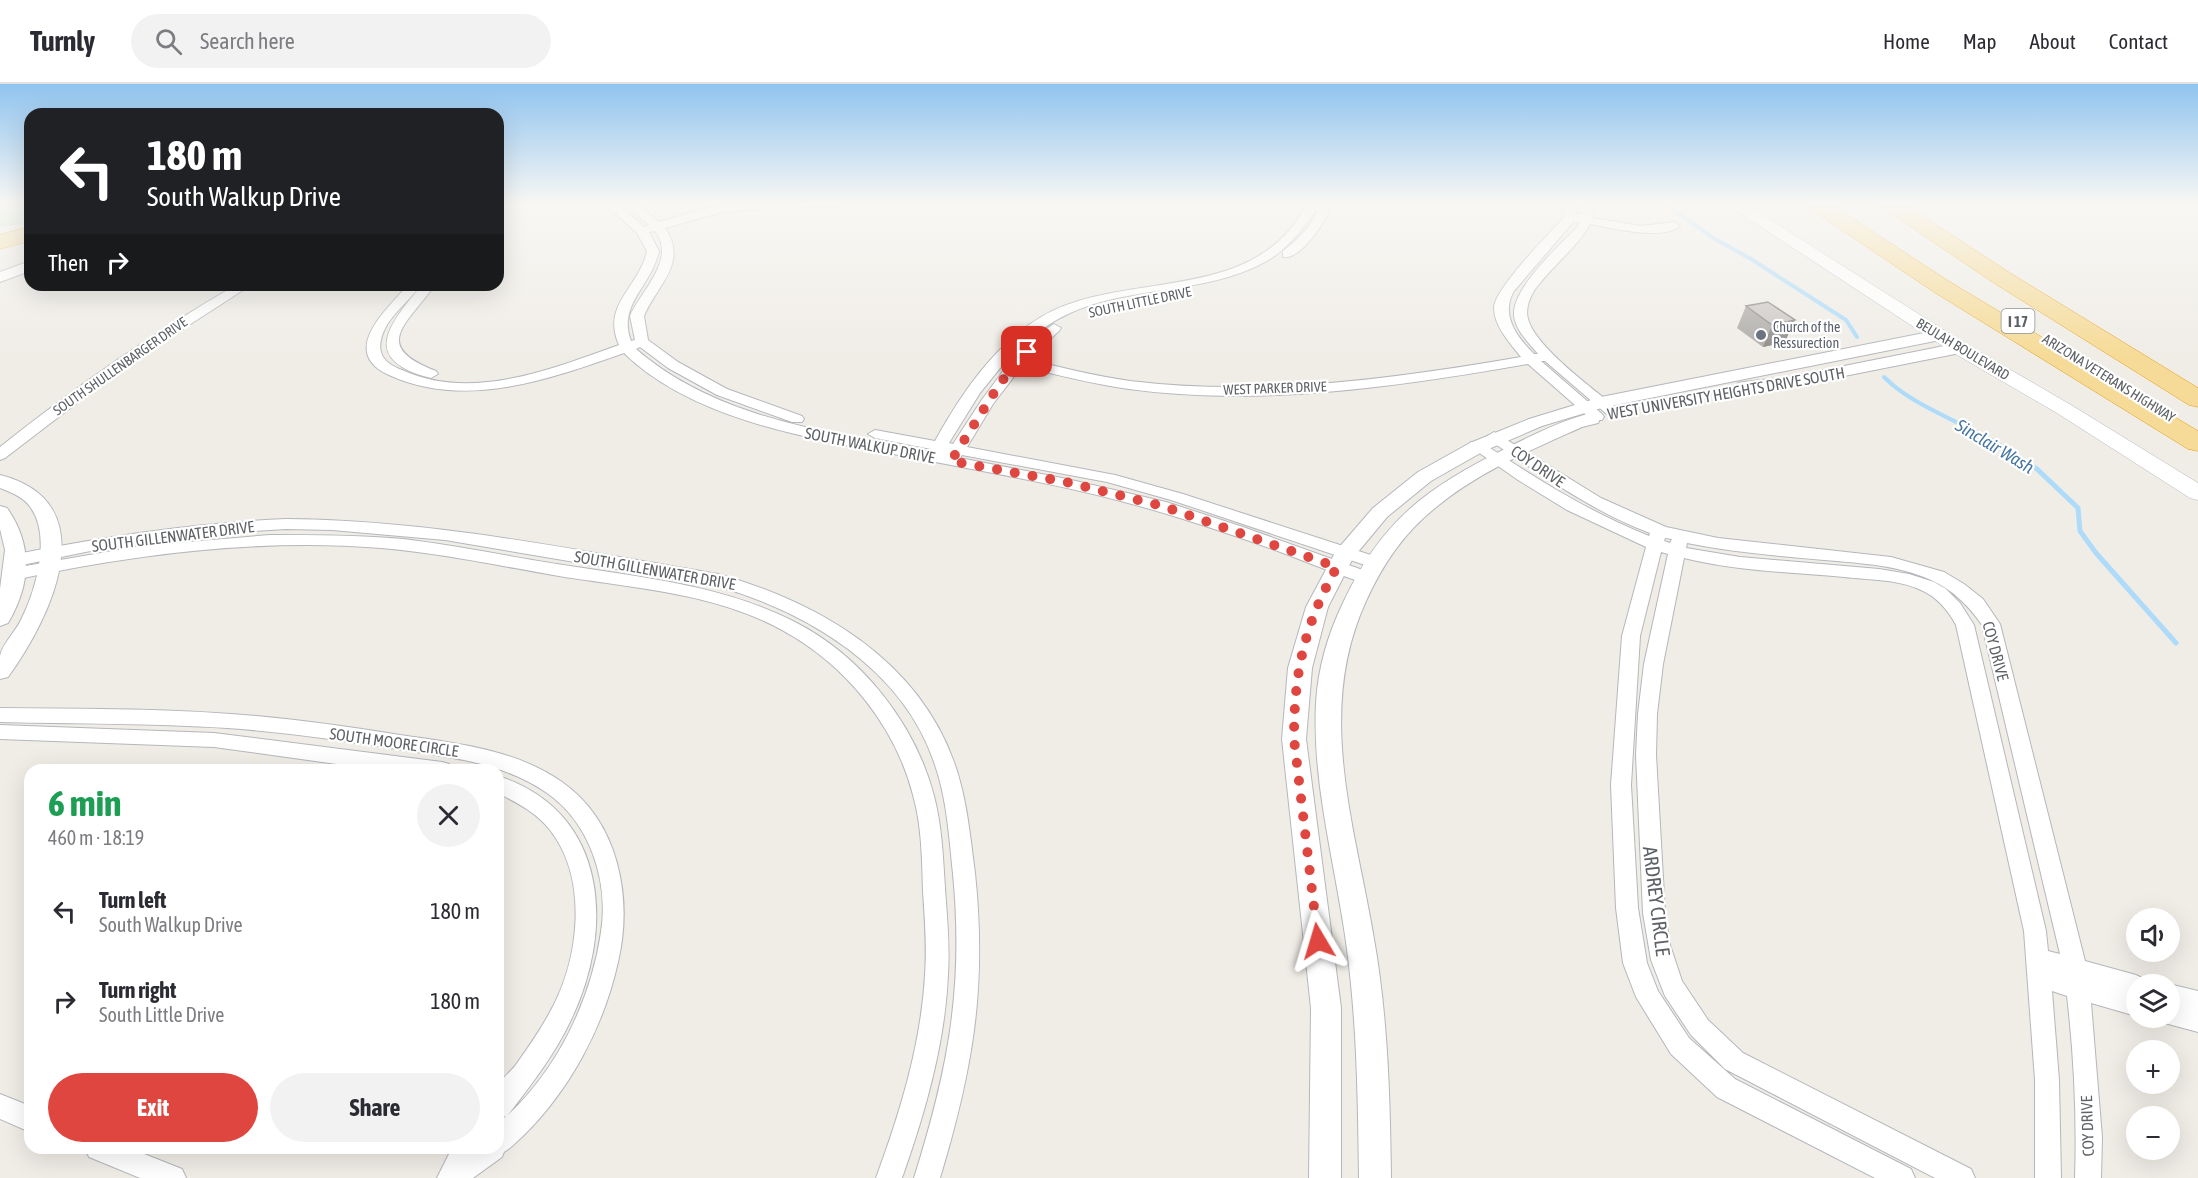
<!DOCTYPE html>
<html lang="en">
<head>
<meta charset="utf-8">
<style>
	:root { --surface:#fff; --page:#f2f2f3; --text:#2b2b33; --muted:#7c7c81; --line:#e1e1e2; --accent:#de463f }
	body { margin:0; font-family:"Asap Condensed",sans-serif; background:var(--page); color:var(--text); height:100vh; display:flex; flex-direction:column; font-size:22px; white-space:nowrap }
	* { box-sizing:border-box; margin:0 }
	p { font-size:20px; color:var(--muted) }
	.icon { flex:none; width:33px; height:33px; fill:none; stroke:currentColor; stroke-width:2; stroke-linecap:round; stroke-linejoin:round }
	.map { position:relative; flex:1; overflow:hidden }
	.side { position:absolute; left:24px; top:680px; width:480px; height:390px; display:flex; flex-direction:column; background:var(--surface); border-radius:18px; box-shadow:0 6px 24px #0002 }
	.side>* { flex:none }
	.guide { position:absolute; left:24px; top:24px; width:480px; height:183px; border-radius:18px; box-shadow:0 6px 24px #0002; background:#202124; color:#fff; overflow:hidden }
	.controls { position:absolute; left:2126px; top:824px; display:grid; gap:12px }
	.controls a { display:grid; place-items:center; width:54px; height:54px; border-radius:50%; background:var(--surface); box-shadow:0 6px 24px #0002; font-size:30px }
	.pin { position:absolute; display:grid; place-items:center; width:51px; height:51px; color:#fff; margin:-26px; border-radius:12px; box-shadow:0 3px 9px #0006 }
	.me { position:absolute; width:66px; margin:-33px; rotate:353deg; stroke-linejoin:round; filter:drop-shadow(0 0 4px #0008) }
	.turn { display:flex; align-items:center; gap:21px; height:126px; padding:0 24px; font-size:27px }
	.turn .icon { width:78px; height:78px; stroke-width:2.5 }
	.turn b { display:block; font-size:42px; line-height:51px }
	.then { display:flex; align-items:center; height:57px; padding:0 24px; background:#0003; gap:12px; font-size:22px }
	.round { display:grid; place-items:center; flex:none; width:63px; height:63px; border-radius:32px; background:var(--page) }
	.head { display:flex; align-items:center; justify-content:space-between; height:102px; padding:0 24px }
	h1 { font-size:36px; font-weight:700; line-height:45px; color:#1e9e55 }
	.button { display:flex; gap:12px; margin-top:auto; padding:12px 24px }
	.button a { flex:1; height:69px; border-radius:36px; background:var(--accent); color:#fff; font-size:24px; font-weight:700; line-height:69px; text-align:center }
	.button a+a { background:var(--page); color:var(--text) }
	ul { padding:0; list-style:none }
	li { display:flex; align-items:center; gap:18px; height:90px; padding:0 24px }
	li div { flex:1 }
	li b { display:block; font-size:22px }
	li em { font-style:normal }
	header { display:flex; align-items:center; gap:36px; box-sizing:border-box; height:84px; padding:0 30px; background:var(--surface); border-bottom:2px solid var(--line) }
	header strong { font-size:28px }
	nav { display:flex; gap:33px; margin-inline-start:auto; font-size:21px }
	.search { width:420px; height:54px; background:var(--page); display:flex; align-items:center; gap:15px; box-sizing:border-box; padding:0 21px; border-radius:33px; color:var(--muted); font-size:22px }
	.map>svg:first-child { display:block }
</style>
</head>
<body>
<header>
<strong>Turnly</strong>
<div class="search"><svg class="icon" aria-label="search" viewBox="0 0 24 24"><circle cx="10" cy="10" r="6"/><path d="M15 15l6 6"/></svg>Search here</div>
<nav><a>Home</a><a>Map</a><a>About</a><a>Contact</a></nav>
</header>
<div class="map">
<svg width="2198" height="1094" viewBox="0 0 2198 1094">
	<rect width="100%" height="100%" fill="#f0ede7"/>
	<!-- green -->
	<path fill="#c7e5c6" d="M0 118H30V139L0 143Z"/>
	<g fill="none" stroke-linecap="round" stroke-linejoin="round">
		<!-- stream-far1 -->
		<g stroke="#addbf9" stroke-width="4">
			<path d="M1662 118 1715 155 1751 175 1846 236 1857 253"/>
			<path d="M1884 293C1914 323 1959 336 1995 359"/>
		</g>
		<!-- stream -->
		<path stroke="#addbf9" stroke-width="5" d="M1993 357 2037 385 2078 424 2080 447 2096 469 2176 559"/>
		<!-- minor casing -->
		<g stroke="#b4b7bb" stroke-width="2">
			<g id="minor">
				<path d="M603 118H616L644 143 649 141 622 118H635L659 138 707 124 742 119 863 118 857 121 726 127 665 144C689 179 657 201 644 232L648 256 678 278 727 305 802 332 804 335 802 338H792L717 311 668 284 640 263 636 265C717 335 828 348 929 368L931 365 875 354 868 350 875 346 935 357C961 310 994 261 1041 233 1114 190 1224 215 1285 151 1292 144 1298 134 1304 126L1299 118H1311L1316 126C1302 146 1287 166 1265 178 1204 211 1132 201 1070 229 1048 239 1029 254 1011 271L1015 272 1033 254 1054 240 1061 244 1059 247 1028 275C1061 284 1096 292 1130 297 1261 313 1393 295 1521 273 1510 259 1494 242 1494 224 1494 205 1550 149 1565 132L1564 118H1576L1577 131 1583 130 1581 118H1593V134L1641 142 1674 138 1680 142C1663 157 1611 144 1590 140 1577 164 1552 182 1536 204 1530 212 1525 225 1528 235 1536 264 1595 306 1619 326L1621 329 1619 332H1609L1545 277H1541L1602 330 1604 333 1602 336H1592L1528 280C1397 303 1261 323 1129 305 1093 300 1057 291 1022 282L993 320 967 363 1115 391 1183 410 1380 474 1382 478 1380 482H1368L1171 416 1107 398 962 371 960 374 1067 395 1166 418 1243 443 1371 489 1374 493 1371 497 1365 499C1335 490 1305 477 1275 466 1227 449 1178 432 1128 419 1058 400 986 388 915 374 822 357 694 338 624 269 550 295 466 326 389 291 338 268 387 225 408 201H421C408 219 386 233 381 256 377 272 388 281 402 286 471 318 552 285 619 261 601 220 639 204 647 167L637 149ZM1574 137 1579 138 1578 142C1560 161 1512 204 1514 231 1515 246 1529 259 1538 270H1534C1517 253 1500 231 1514 207ZM655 147C677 176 641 206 630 232L635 256 631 257C617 220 652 202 659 167L649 148ZM1005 278 1009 279 981 317 953 360 949 359 980 309Z"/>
				<path d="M1313 118H1325L1329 128C1322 142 1300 176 1283 173V167C1297 156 1309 145 1317 128Z"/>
				<path d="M236 201H251L124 283 5 374 0 376V363C75 303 153 249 236 201Z"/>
				<path d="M422 201H435C407 240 370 262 436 287L438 290 431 294C359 276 389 240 422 201Z"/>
				<path d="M1494 348 1601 414 1666 443 1718 454 1891 473 1944 488 1964 500 1983 515 2000 540 2085 877 2136 891 2144 895 2147 900H2136V932L2091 919 2102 1053 2101 1094H2075C2077 1033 2074 972 2067 912L2052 907 2059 996 2061 1094H2035V996L2024 847 1956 541C1948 526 1937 513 1921 506 1897 495 1869 496 1844 493 1790 488 1736 487 1684 474L1663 580 1657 630 1656 671 1665 829 1670 861 1682 897 1708 936 1743 969 1971 1085 1975 1094H1935L1725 985 1691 951 1665 912 1651 876 1643 829 1636 671 1638 630 1644 580 1668 470 1661 468 1640 552 1631 701 1638 824 1647 879 1658 907 1689 954 1735 995 1911 1085 1915 1094H1875L1717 1013 1671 970 1636 913 1623 879 1616 824 1611 701 1622 552 1646 463 1567 426 1518 396 1468 361 1471 358H1481C1535 394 1589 428 1649 452L1650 449C1591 427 1541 390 1489 356L1486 353ZM1665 454 1672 455 1670 459 1664 457ZM1687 459C1732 468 1778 472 1824 476 1859 479 1898 481 1931 496 1953 506 1969 522 1982 541L2060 870 2048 867 2046 847 1974 541 1960 519 1946 505 1934 498 1909 490 1879 485 1740 473 1686 464Z"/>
				<path d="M286 435C432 436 575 466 718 490 818 518 917 575 954 678 967 714 970 752 975 789 987 903 973 985 940 1094H914C948 986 964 904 953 790 949 753 947 714 934 678 902 584 807 528 717 502L445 456 332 446 286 445 195 451 105 464 17 482 11 480 9 476 11 472 17 470C106 452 195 439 286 435Z"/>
				<path d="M270 451C314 451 358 451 403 455 455 461 506 472 557 480 637 493 720 500 793 537 861 571 915 639 934 712 942 743 943 773 945 804 947 833 950 862 948 891 945 960 925 1029 902 1094H876C900 1029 921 961 925 891 927 864 925 836 923 808 922 775 922 743 913 711 895 641 845 580 782 546 713 508 630 504 553 491 496 481 439 469 381 464 258 454 134 470 14 496L8 494 5 490 8 486 14 484 141 462Z"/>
				<path d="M0 624C77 625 154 624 231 630 287 634 344 642 400 651 455 659 515 665 562 698 619 738 633 814 618 878 604 942 570 1006 523 1052 517 1057 511 1064 504 1068L502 1073 473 1094H437L452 1064H498V1040L506 1032 498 1035C498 1026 495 1012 498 1003 500 996 510 988 515 982 527 965 540 947 550 928 579 876 589 796 550 746 536 728 517 719 498 709V692C610 728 615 848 569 940 553 973 530 1002 508 1031 558 984 591 916 601 848 609 797 590 739 547 709 502 678 449 673 397 665 341 656 284 648 227 644 151 639 76 640 0 638Z"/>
				<path d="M0 641 214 649 442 678 449 680 452 686H380L214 663 0 655Z"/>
				<path d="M2169 900 2198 907V948L2161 938 2158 933H2169Z"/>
				<path d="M0 1010 30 1022V1048L0 1035Z"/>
				<path d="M85 1064H129L182 1085 186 1094H140L89 1073Z"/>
			</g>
		</g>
		<!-- tertiary casing -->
		<g stroke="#b4b7bb" stroke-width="2">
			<g id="tertiary">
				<path d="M30 177V187L0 198V188Z"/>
				<path d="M1939 246 1945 247 1947 251 1945 255 1605 323 1542 342 1484 367 1431 397 1387 433 1353 474 1328 523 1312 584 1306 655 1341 924V1094H1309L1311 924 1282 655 1288 584 1306 523 1336 467 1373 424 1418 388 1470 359 1529 335 1601 313Z"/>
				<path d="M1959 259 1965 260 1968 264 1965 268 1789 303 1744 308 1738 307 1735 303 1738 299 1744 298 1789 293Z"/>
				<path d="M1591 329 1598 331 1600 335 1598 339 1582 343C1531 366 1478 388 1435 424 1403 450 1383 480 1366 517 1315 628 1355 741 1374 855 1388 934 1390 1014 1391 1094H1359C1358 1015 1357 936 1346 858 1335 779 1312 700 1316 619 1318 584 1328 550 1343 519 1381 437 1427 403 1507 364 1534 350 1561 337 1591 329Z"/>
				<path d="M0 391C107 418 51 534 8 593L0 595C0 588 0 579 0 572 2 560 16 547 21 536 36 506 53 449 28 420 21 412 10 408 0 404Z"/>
				<path d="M0 422 7 424C33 461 31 500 8 539L0 542V505L5 466 0 445Z"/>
			</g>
		</g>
		<!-- secondary casing -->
		<g stroke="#b5b9bd" stroke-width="1">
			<path id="secondary" d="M1723 118H1742L1966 260 2071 321 2198 399V416L2190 414 2057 329 1952 268Z"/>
		</g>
		<!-- motorway casing -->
		<g stroke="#e79c10" stroke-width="1">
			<g id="motorway">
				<path d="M1803 118H1827L1950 198 2198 347V367L2188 365 1934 208 1806 122Z"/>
				<path d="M1877 118H1901L2010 189 2198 304V323L2189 321 1994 199 1880 122Z"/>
				<path d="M30 143V157L0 165V151Z"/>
			</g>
		</g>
		<!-- minor -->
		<use href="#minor" fill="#fff" fill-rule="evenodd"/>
		<!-- tertiary -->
		<use href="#tertiary" fill="#fff" fill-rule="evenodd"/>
		<!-- secondary -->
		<use href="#secondary" fill="#fff" fill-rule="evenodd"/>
		<!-- motorway -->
		<use href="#motorway" fill="#f6db98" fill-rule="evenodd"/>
	</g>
	<!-- wall -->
	<path fill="#afaca9" d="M1768 218 1785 258 1763 263 1737 244 1746 222Z"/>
	<!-- shaded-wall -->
	<path fill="#8e8c89" d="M1795 236 1785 258 1763 263 1772 241Z"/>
	<!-- building -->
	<path fill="#cbc8c4" stroke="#8e8c89" stroke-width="1.5" d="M1768 218 1795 236 1772 241 1746 222Z"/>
	<!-- sky -->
	<linearGradient id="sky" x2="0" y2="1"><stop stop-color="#90c4ef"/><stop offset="0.44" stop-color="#f8f7f4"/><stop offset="1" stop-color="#f8f7f4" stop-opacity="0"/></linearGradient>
	<rect width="2198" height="271" fill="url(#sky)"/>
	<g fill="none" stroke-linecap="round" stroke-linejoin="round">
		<!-- route -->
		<path stroke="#de463f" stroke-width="10" stroke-dasharray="0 18" d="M1027 268 1001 298 951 377 1066 398 1162 422 1337 483C1304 541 1294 589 1294 655L1318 857"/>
	</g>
	<!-- markers -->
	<circle fill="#6b7280" stroke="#fff" stroke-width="2" cx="1761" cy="251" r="6"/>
	<g text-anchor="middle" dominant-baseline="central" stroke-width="4.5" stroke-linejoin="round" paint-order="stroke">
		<!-- far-street labels -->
		<g font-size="14" fill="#5e6266" stroke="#fff">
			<text transform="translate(1140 218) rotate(-12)">SOUTH LITTLE DRIVE</text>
			<text transform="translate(1963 265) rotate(31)">BEULAH BOULEVARD</text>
			<text transform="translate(120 282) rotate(-35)">SOUTH SHULLENBARGER DRIVE</text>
			<text transform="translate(2109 294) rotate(32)">ARIZONA VETERANS HIGHWAY</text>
			<text transform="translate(1275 304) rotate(-2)">WEST PARKER DRIVE</text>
		</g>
		<!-- far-worship labels -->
		<g font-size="14" fill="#5b616d" stroke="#fff" text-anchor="start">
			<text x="1773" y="243">Church of the<tspan x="1773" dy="16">Ressurection</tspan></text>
		</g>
		<!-- shield labels -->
		<rect fill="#fff" stroke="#8e9194" stroke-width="1.5" x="2001.5" y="225" width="33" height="24" rx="4.5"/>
		<g font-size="15" font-weight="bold" fill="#5e6266">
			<text x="2018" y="237">I 17</text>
		</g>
		<!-- street labels -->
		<g font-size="16" fill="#5e6266" stroke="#fff">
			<text transform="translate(1726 309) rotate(-10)">WEST UNIVERSITY HEIGHTS DRIVE SOUTH</text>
			<text transform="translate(870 361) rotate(11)">SOUTH WALKUP DRIVE</text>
			<text transform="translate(1538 382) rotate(34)">COY DRIVE</text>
			<text transform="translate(173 452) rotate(-7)">SOUTH GILLENWATER DRIVE</text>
			<text transform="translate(655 486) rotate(10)">SOUTH GILLENWATER DRIVE</text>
			<text transform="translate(1996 567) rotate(75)">COY DRIVE</text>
			<text transform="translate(394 658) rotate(8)">SOUTH MOORE CIRCLE</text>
			<text transform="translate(2087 1042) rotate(-92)">COY DRIVE</text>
		</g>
		<!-- water labels -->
		<g font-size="18" font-style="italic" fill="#4777a2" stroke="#fff">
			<text transform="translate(1995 362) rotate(31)">Sinclair Wash</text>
		</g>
		<!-- near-street labels -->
		<g font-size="20" fill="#5e6266" stroke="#fff">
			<text transform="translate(1657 817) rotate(83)">ARDREY CIRCLE</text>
		</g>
	</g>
</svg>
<div class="controls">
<a><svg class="icon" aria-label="sound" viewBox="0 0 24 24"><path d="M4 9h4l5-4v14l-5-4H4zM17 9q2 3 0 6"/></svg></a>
<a><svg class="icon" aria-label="layers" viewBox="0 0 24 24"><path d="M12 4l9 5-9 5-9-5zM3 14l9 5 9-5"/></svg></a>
<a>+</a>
<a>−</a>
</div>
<div class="pin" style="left:1027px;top:268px;background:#d93025"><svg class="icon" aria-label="arrive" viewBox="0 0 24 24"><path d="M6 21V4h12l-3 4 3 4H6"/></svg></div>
<svg class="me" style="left:1318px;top:857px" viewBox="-20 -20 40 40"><path d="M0-17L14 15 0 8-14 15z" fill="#de463f" stroke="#fff" stroke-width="4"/></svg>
<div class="guide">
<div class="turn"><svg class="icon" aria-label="left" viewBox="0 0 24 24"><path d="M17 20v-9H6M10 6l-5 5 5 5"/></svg><div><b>180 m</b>South Walkup Drive</div></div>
<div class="then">Then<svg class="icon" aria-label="right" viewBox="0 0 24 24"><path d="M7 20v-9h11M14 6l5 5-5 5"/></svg></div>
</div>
<section class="side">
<div class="head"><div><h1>6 min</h1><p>460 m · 18:19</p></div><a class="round"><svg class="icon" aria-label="close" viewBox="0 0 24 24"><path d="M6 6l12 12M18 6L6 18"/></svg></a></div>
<ul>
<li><svg class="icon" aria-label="left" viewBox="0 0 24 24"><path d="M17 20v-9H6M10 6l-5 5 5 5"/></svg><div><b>Turn left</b><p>South Walkup Drive</p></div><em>180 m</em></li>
<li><svg class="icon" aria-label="right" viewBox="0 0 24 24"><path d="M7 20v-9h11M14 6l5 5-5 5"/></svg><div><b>Turn right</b><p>South Little Drive</p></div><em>180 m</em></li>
</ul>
<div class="button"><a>Exit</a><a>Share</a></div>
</section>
</div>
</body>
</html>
